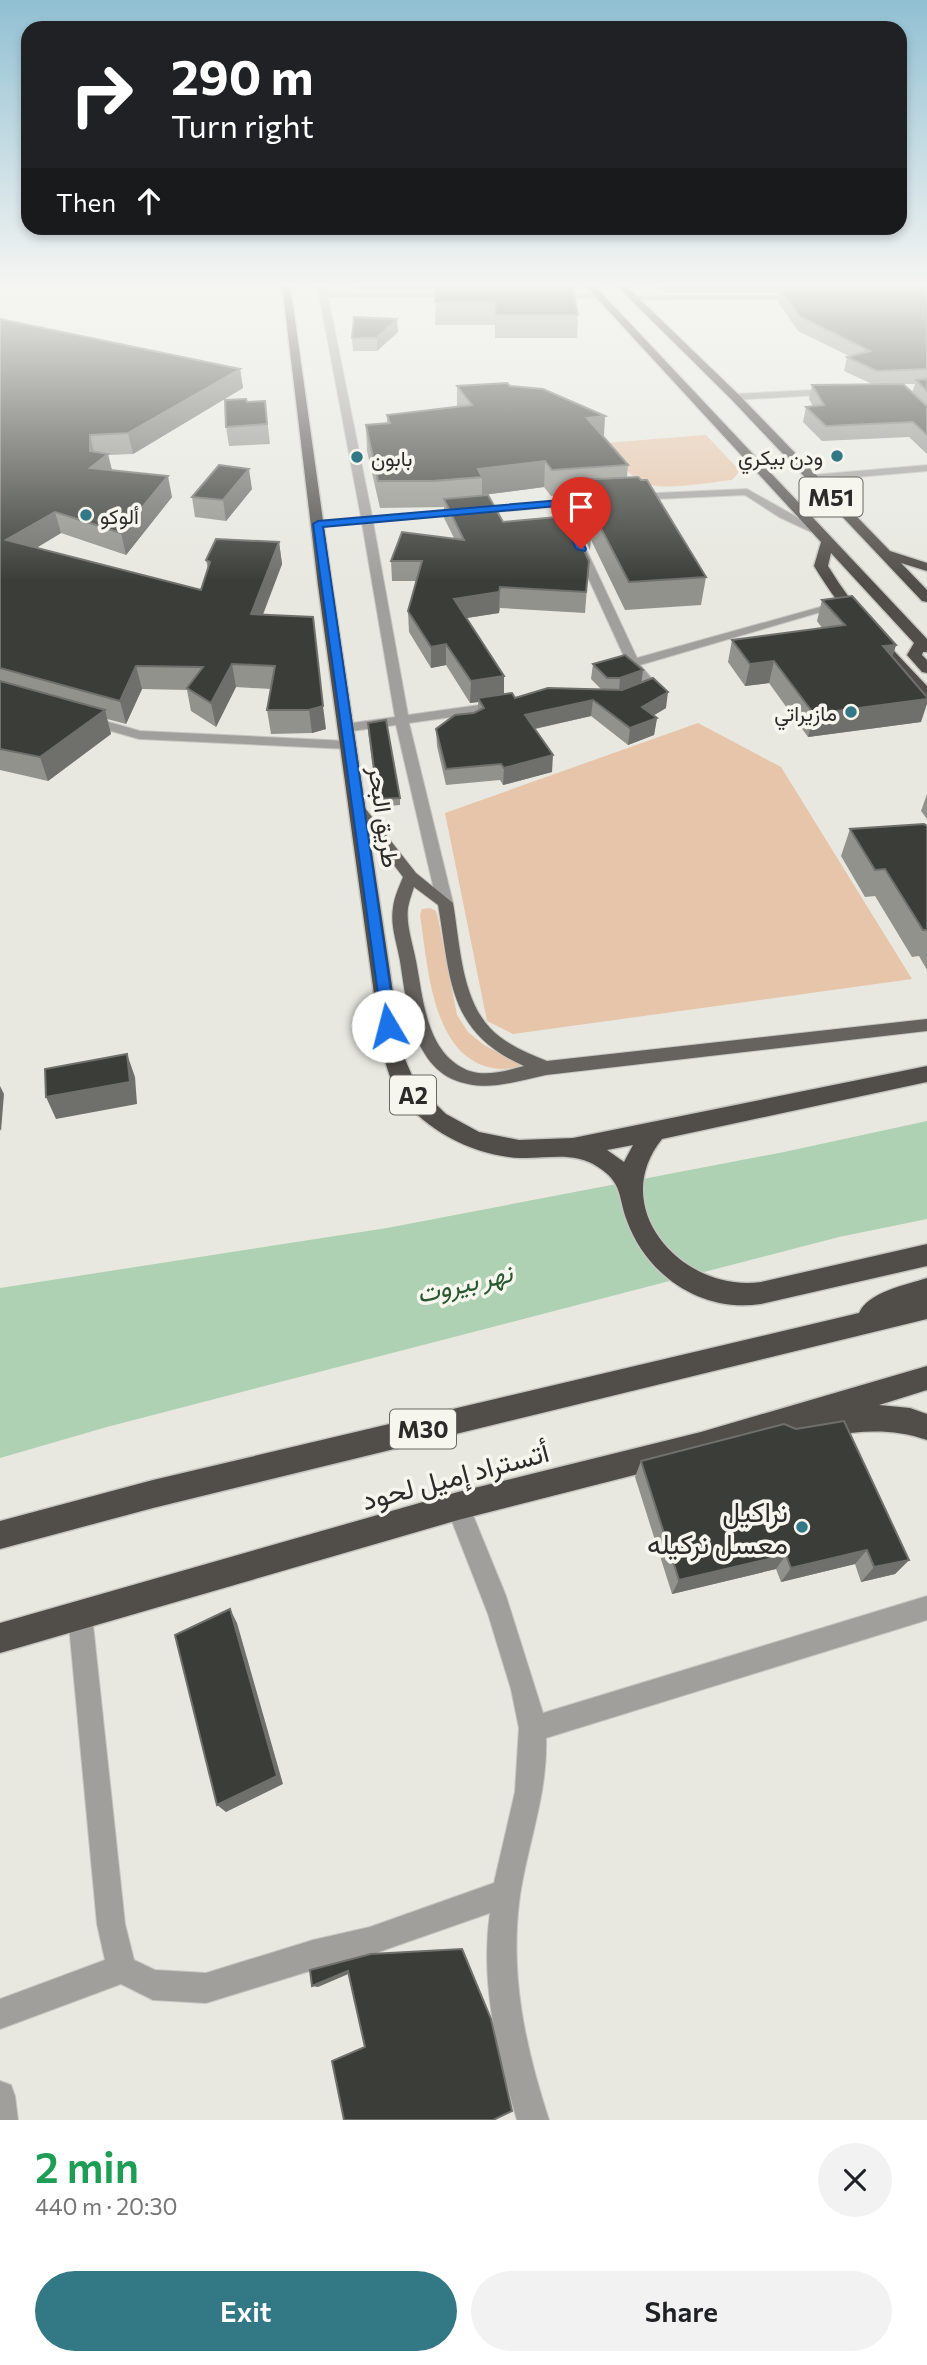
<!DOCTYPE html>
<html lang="en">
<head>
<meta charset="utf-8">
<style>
	:root { --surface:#fff; --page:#f2f2f2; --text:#202124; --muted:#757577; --accent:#327885 }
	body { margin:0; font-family:Commissioner,Vazirmatn,sans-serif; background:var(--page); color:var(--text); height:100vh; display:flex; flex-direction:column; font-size:26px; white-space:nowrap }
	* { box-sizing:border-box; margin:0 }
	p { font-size:23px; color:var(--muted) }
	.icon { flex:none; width:38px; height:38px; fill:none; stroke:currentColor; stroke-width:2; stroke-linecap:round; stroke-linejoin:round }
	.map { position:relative; height:2120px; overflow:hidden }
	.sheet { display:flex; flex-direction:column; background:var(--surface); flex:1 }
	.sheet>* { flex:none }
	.hud { position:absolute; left:21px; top:21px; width:886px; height:214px; border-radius:21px; box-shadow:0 4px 10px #0003; background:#202124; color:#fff; overflow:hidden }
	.pin { position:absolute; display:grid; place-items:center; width:60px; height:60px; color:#fff; margin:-72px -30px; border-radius:50% 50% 50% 0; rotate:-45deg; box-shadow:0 0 7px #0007 }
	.pin .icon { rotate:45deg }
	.me { position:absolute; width:77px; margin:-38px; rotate:352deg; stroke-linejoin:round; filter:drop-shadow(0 0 5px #0008) }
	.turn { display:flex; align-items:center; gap:24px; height:147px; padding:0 35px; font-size:32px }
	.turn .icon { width:91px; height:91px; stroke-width:2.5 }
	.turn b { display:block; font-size:49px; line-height:60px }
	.then { display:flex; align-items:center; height:66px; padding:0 35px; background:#0003; gap:14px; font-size:26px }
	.round { display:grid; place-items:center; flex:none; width:74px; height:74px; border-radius:37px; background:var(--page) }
	.head { display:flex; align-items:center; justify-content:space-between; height:119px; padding:0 35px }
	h1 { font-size:42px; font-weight:600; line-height:52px; color:#1e9e55 }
	.primary-button { display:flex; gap:14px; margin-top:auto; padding:14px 35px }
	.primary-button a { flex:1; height:80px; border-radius:42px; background:var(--accent); color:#fff; font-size:28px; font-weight:600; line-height:80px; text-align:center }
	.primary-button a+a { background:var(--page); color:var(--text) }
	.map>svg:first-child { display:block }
</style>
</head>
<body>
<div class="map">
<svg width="927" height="2120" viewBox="0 0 927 2120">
	<rect width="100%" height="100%" fill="#e8e8e1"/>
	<!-- green -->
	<g fill="#e6c5aa">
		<path d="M706 435 740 471 732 480C710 482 657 493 639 481 626 472 616 455 605 443Z"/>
		<path d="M698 723 781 767 912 979 513 1034 487 1021 445 813Z"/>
		<path d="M430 908 436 911 438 918 457 1015 468 1032 484 1045 507 1057 532 1065C520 1066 505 1071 493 1068 431 1057 428 964 420 915L422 909Z"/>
	</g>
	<!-- water -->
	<path fill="#afd1b3" d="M927 1121V1219L839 1237 107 1427 0 1458V1288L387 1228 784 1152Z"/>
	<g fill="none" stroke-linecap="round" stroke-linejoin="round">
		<!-- minor casing -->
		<g stroke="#c6c6c0" stroke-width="2">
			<g id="minor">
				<path d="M317 284H325L327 293H459L463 295 459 297H328L372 516 602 498 603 500 598 503 566 506 637 658 838 602 848 604 640 665 660 688 654 692 640 683 627 663 556 507 373 522 408 715 501 702 507 706 501 710 409 723 453 903 445 908 437 903 396 725 345 732 338 728 345 724 395 717 362 523 318 527 313 524 318 521 361 517Z"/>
				<path d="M550 294H599L603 296 599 298H547Z"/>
				<path d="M800 295 803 299 632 300 628 298 632 296Z"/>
				<path d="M833 389 836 390V394L735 400 731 397 735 394Z"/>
				<path d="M927 465V471L812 481 807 478 812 475Z"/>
				<path d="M747 489 820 530 811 532 779 517 745 495 633 500 628 497 633 494Z"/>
				<path d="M88 716 140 731 348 741 355 745 348 749 139 739 83 723V717Z"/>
				<path d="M458 1494 466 1498 506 1596 543 1713 927 1596V1620L546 1738C548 1792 528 1843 520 1895 509 1974 525 2046 549 2120H517C497 2052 480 1984 490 1913L370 1955 313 1970 206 2003 153 2000 121 1984 0 2029V1999L105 1960 97 1924 68 1615 71 1606 80 1603 89 1606 92 1615 125 1924 134 1960 155 1970 206 1973 313 1940 370 1927 494 1883 515 1792 519 1728 511 1689 488 1614 446 1506 450 1498Z"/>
				<path d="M0 2081 11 2085 15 2096 18 2120H0Z"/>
			</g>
		</g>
		<!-- major casing -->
		<g stroke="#c6c6c0" stroke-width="2">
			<path id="major" d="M356 802 361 803 416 873 453 903C460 943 461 997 490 1028 505 1044 527 1053 547 1061L927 1019V1031L546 1075C513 1082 485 1093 452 1079 411 1060 406 999 400 961 397 944 390 925 393 908 394 897 399 887 403 877L349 806ZM414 887 438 905C451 979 447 1032 524 1066 505 1071 480 1079 461 1067 424 1046 423 993 415 956 412 941 406 924 408 908 409 901 412 894 414 887Z"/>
		</g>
		<!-- highway casing -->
		<g stroke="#c6c6c0" stroke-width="3">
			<g id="highway">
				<path d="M282 284H290L332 585 402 1052 416 1085 446 1114 479 1132 519 1140 573 1138 927 1066V1082L662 1139C606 1209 684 1293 761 1282L927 1244V1266L761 1304C702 1313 647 1276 627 1221 618 1197 623 1183 598 1167 573 1151 549 1159 520 1158 475 1156 428 1132 400 1096 391 1085 387 1066 382 1052L318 585ZM633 1145 624 1162 607 1150Z"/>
				<path d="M584 284H593L927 639V652H923L922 655 927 660V673L922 672 907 655 914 643 831 553 828 566C855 611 891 648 927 686V700L922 698C883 656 844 616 814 566L821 542Z"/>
				<path d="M615 284H624L739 395 890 551 927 563V571L901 563 927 590V602L922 601 731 399Z"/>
				<path d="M927 1278V1319L153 1508 0 1549V1521L153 1480 859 1313C868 1292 906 1285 927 1278Z"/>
				<path d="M927 1366V1390L879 1405 910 1408 927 1414V1440C879 1423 834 1435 786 1444L777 1440 775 1436 701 1458 458 1520 0 1653V1623L458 1492 701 1432Z"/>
			</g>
		</g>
		<!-- minor -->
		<use href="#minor" fill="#a09f9c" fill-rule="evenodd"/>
		<!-- major -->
		<use href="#major" fill="#66635f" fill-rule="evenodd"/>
		<!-- highway -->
		<use href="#highway" fill="#514e49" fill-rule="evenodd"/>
	</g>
	<!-- wall -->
	<g fill="#92928c" fill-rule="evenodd">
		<path d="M355 284H435L430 291 355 290Z"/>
		<path d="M436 284 578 315 577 338H495V325H435Z"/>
		<path d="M659 284H927V454L909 437 822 441 803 422 806 407 813 406 809 399 812 385 872 384 844 371 847 357 849 356 798 331 778 302 779 293H665ZM903 384H915L912 393Z"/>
		<path d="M0 319 240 369 243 388 133 454 108 455 112 470 172 497 126 555 61 533 36 548 201 590 208 569 206 560 279 542 282 564 263 615 326 729 312 733 271 734 267 710 271 689 236 687 216 727 191 711 187 690 142 689 126 724 107 719 111 734 48 781 0 770Z"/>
		<path d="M398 332 377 351H353L352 338Z"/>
		<path d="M457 386H510L605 416 604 437 628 465 627 477 706 577 701 605 625 610 591 540 590 550 583 535 584 525 575 507 576 495 551 496 544 487 482 495 503 522 589 561 585 613 500 608 499 613 466 618 504 676V695L515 698 602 690 591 679 593 664 641 683 666 708 653 716 657 718 654 735 628 745 591 716 535 729 552 772 503 785 500 780 446 785 437 746 436 729 478 711V702L470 703 446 665 431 668 409 632 408 611 416 581H392L391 561 454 538 444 518V507L380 508 367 451 366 425 387 423V415L457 407Z"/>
		<path d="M265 401 270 444 229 446 226 427 247 402Z"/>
		<path d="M252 489 226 521 195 517 192 497Z"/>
		<path d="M822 600 896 645 892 657 921 722 808 737 769 683 745 686 728 662 732 640 822 628 817 621Z"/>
		<path d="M368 731 400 798V805L378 807Z"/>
		<path d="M927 794V819L921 811Z"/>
		<path d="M927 826V970L919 956 912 957 875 896 865 897 841 856 850 829Z"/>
		<path d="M641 1461 909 1560 895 1574 861 1582 855 1564 781 1582 776 1569 672 1594 635 1477Z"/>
	</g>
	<!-- shaded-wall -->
	<g fill="#6f706b">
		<path d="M429 284H435L430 291Z"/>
		<path d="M397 319 398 332 377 351V338Z"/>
		<path d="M240 369 243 388 133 454 128 433Z"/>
		<path d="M605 416 603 442 587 418Z"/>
		<path d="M90 435 95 456 108 454 113 475 90 468Z"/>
		<path d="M545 461 544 487 482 495V477L478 469Z"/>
		<path d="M249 469 252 489 226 521 223 500Z"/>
		<path d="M168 476 172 497 126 555 121 533Z"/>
		<path d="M55 512 61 533 13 562 6 540Z"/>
		<path d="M279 542 282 564 254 637 251 614Z"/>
		<path d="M500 587 499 613 454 620V599Z"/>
		<path d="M446 644V665L431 668V647Z"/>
		<path d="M896 645 889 667 883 646Z"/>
		<path d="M774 661 769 683 745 686 750 664Z"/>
		<path d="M232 664 236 687 216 727 211 703Z"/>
		<path d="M136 666 142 689 126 724 120 701Z"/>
		<path d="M643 670 641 686 619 693 620 678Z"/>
		<path d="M504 676V698H478V702L470 703 471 681Z"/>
		<path d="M668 692 666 708 640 723 642 707Z"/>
		<path d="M927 699V704L921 722 808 737 814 714Z"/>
		<path d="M593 700 591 716 524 731 525 715Z"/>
		<path d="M323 706 326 729 312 733 309 710Z"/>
		<path d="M105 710 111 734 48 781 40 757Z"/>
		<path d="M657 718 654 735 628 745 630 728Z"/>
		<path d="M553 755 552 772 503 785 504 768Z"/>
		<path d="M127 1054 135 1077 137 1104 56 1119 46 1097Z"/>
		<path d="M0 1086 4 1094 1 1131 0 1129Z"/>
		<path d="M867 1550 855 1564 781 1582 791 1568Z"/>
		<path d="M786 1555 776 1569 672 1594 679 1580Z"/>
		<path d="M909 1560 895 1574 861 1582 874 1567Z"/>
		<path d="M230 1609 237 1623 283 1784 226 1812 217 1805Z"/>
		<path d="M348 1971 353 1972 318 1987 312 1986Z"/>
	</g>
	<!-- building -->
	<g fill="#3b3d38" stroke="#6f706b" stroke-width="2">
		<path d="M436 284H572L578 315H496L495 302H435Z"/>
		<path d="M927 288V369L877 371 847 357 870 351 801 317 780 289Z"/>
		<path d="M354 317 397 319 377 338H352Z"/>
		<path d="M0 319 240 369 128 433 90 435V451L108 454 90 468 168 476 121 533 55 512 6 540 201 590 210 562 206 560 216 539 279 542 251 614 313 617 323 706 309 710H267L275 666 232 664 211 703 187 688 203 667 136 666 120 701 0 668Z"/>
		<path d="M927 379V391L916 380Z"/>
		<path d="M507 383 510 386 543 389 605 416 587 418 628 465 552 470 545 461 478 469 482 477 432 481H378L366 425 390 423 387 415 472 405 457 386Z"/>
		<path d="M903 384 927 406V435L913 422 826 426 806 407 824 405 812 385Z"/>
		<path d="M246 399 247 402 265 401 267 424 226 427 225 400Z"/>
		<path d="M219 465 249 469 223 500 192 497Z"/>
		<path d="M638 477 641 480H647L706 577 629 582 593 513 592 523 585 508 590 507 577 480Z"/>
		<path d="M488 495 503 522 568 516 589 561 586 592 500 587 499 592 454 599 504 676 471 681 446 644 431 647 408 611 422 561H391L402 532 464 540 444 499Z"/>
		<path d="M852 596 896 645 883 646 927 697V699L814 714 774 661 750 664 732 640 845 625 822 600Z"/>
		<path d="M625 655 643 670 620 678H607L593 664Z"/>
		<path d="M653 678 668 692 642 707 657 718 630 728 593 700 525 715 553 755 504 768 501 764 446 769 436 729 455 715 474 713 484 708 478 698 512 693 515 698 548 688 622 690Z"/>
		<path d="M0 681 105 710 40 757 0 749Z"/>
		<path d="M386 720 400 798 378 799 368 723Z"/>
		<path d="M924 824 927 826V930H923L885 869 875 870 850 829Z"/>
		<path d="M127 1054 130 1082 46 1097 45 1069Z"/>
		<path d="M844 1421 909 1560 874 1567 867 1550 791 1568 786 1555 679 1580 641 1461 784 1424 796 1429Z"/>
		<path d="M230 1609 277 1776 217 1805 175 1635Z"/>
		<path d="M462 1949 491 2019 512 2111 493 2120H344L332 2061 365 2047 348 1971 312 1986 310 1970 371 1954Z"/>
	</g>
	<!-- sky -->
	<linearGradient id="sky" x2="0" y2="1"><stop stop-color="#91c0d3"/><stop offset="0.49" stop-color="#f5f5f2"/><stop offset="1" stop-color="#f5f5f2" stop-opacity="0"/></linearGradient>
	<rect width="927" height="581" fill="url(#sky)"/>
	<!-- route -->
	<path fill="#1a73e8" stroke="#114b97" stroke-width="2" d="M561 500 565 503 586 549 585 551 576 549 557 506 323 527 396 1026 388 1031 383 1030 313 524 318 521Z"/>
	<!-- markers -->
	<g fill="#327885" stroke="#f6f5ee" stroke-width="2.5">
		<circle cx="837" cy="456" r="7"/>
		<circle cx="357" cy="457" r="7"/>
		<circle cx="86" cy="515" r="7"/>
		<circle cx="851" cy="712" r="7"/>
		<circle cx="802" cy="1527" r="7"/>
	</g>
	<g text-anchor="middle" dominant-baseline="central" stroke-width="7" stroke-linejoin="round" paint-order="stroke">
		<!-- far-poi labels -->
		<g font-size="21" fill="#2c2b29" stroke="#f6f5ee" text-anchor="end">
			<text x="823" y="456">ودن بيكري</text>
			<text x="371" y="457" text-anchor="start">بابون</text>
			<text x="100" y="515" text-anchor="start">ألوكو</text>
			<text x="837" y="712">مازيراتي</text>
		</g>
		<!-- shield labels -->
		<g fill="#f6f5ee" stroke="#696864" stroke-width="2">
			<rect x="799.5" y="477.5" width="63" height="39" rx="5"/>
			<rect x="390" y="1075.5" width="46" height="39" rx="5"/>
			<rect x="390" y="1409.5" width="66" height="39" rx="5"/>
		</g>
		<g font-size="23" font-weight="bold" fill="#2c2b29">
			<text x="831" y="497">M51</text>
			<text x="413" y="1095">A2</text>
			<text x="423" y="1429">M30</text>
		</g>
		<!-- street labels -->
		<g font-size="24" fill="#2c2b29" stroke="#f6f5ee">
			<text transform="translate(385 817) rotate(82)">طريق البحر</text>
		</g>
		<!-- water labels -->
		<g font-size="26" font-style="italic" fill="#275830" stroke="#f6f5ee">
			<text transform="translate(464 1282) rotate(-13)">نهر بيروت</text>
		</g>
		<!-- near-street labels -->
		<g font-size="28" fill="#2c2b29" stroke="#f6f5ee">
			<text transform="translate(455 1475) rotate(-15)">أتستراد إميل لحود</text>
		</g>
		<!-- near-poi labels -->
		<g font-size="28" fill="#2c2b29" stroke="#f6f5ee" text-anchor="end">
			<text x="788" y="1511">نراكيل<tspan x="788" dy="32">معسل نركيله</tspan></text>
		</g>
	</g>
</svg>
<div class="pin" style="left:581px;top:549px;background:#d93025"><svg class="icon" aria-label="arrive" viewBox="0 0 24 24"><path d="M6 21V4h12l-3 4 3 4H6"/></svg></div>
<svg class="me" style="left:388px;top:1026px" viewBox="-20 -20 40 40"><circle r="19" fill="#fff"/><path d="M0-13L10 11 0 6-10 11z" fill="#1a73e8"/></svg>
<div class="hud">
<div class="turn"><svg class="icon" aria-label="right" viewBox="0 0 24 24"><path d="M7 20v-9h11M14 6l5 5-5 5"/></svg><div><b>290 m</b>Turn right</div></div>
<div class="then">Then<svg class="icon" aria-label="ahead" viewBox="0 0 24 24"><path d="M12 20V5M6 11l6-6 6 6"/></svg></div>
</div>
</div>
<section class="sheet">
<div class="head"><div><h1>2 min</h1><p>440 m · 20:30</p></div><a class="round"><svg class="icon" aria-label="close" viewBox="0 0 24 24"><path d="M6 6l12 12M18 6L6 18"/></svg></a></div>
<div class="primary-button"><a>Exit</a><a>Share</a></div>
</section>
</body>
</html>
